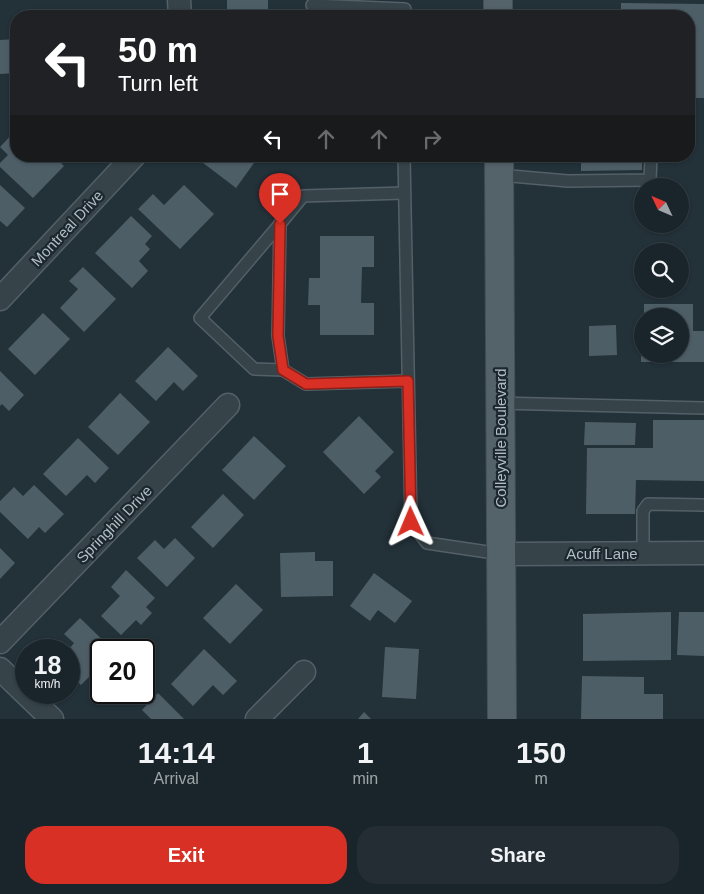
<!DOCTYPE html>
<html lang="en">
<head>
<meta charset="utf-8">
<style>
	:root { --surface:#1a252b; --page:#232d33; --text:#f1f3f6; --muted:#9fa5a9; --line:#384247; --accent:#d93025 }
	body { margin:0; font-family:Arial,sans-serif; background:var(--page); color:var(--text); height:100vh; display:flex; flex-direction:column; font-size:19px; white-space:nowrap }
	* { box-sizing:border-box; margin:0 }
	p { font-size:16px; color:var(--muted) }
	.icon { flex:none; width:28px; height:28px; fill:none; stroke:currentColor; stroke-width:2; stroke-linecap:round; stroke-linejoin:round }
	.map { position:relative; height:719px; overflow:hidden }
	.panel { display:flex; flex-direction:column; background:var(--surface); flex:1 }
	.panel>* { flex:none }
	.banner { position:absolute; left:10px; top:10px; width:685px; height:152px; border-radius:20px; box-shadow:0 1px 4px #0004,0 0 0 1px var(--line); background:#202124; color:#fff; overflow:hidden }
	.needle { width:32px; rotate:314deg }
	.tools { position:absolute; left:634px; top:178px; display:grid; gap:10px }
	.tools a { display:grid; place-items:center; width:55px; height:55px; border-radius:50%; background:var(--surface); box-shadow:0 1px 4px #0004,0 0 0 1px var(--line); font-size:25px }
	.speed { position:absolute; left:15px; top:639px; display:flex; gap:10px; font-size:25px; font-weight:700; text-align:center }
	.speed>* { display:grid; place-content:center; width:65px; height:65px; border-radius:50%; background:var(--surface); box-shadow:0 1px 4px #0004,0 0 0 1px var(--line); line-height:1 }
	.speed small { font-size:12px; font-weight:400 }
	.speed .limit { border:2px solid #111; border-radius:8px; background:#fff; color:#111 }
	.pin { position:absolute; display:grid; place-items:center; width:42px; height:42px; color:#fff; margin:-51px -21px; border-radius:50% 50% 50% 0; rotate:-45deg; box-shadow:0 0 5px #0007 }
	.pin .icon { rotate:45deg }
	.me { position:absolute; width:55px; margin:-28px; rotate:359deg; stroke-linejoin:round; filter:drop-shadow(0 0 4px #0008) }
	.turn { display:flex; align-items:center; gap:18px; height:105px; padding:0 25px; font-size:22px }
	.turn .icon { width:65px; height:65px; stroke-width:2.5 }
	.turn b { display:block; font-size:35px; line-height:42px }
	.lanes { display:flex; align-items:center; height:48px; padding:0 25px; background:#0003; justify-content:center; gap:25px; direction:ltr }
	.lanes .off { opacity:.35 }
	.eta { display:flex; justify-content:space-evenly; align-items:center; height:85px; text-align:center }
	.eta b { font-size:30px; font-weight:800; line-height:35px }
	.button { display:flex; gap:10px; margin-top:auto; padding:10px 25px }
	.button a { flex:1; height:58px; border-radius:20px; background:var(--accent); color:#fff; font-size:20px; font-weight:800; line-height:58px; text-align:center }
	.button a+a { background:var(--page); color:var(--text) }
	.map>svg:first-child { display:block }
</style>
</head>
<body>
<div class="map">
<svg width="704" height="719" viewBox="0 0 704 719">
	<rect width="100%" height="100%" fill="#233139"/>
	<!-- building -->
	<g fill="#4e5e67">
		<rect x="227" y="0" width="41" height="16"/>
		<path d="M621 3 704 4V98H689V16H621Z"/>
		<path d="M16 39V73L0 74V40Z"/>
		<path d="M16 130V156H54L64 166 33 198 0 167V163L8 155 0 147Z"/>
		<path d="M194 156H259L236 188Z"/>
		<path d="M340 156H372V159Z"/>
		<path d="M581 156H642V170L581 171Z"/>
		<path d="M0 185 25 208 7 227 0 221Z"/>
		<path d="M184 185 214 214 180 249 138 209 153 194 164 205Z"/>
		<path d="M131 216 152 236 145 244 150 249 139 261 148 271 132 288 95 253Z"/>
		<path d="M320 236H374V267H362L361 303H374V335H320V305H308L309 278H320Z"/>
		<path d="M83 267 116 299 84 332 60 308 78 289 69 281Z"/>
		<path d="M644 304H693V331H704V362H641V354H680V316H644Z"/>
		<path d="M43 313 70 339 35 375 8 349Z"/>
		<path d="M616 325 617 355 589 356V326Z"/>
		<path d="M168 347 198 376 183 391 174 382 156 401 135 381Z"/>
		<path d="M0 371 24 395 9 411 2 404 0 406Z"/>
		<path d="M120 393 150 422 118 455 88 427Z"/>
		<path d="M359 416 394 452 375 471 381 477 364 494 323 452Z"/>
		<path d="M653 420H704V481L636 480 635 514H586L587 448H653Z"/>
		<path d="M585 422 636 423 635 445H584Z"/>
		<path d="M254 436 286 466 254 500 222 470Z"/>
		<path d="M78 438 109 468 95 483 87 475 66 496 43 474Z"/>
		<path d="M34 485 64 514 45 533 39 527 28 539 0 512V501L14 487 23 496Z"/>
		<path d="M223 494 244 515 213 548 191 527Z"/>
		<path d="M175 538 195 558 167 587 137 558 155 540 164 549Z"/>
		<path d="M0 548 15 563 0 579Z"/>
		<path d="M315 552V561H333V596L281 597 280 553Z"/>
		<path d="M126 570 155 598 146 607 152 613 141 625 136 620 121 635 101 616 120 596 111 587Z"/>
		<path d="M374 573 412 601 395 623 378 610 370 621 350 606Z"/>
		<path d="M236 584 263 610 230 644 203 618Z"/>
		<path d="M671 612V660L583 661V614Z"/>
		<path d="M679 612H704V656L677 655Z"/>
		<path d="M80 618 113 650H101V665L81 685 69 673V649L74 643 64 634Z"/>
		<path d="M385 647 419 649 416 699 382 697Z"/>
		<path d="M204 649 237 681 223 695 213 685 193 706 171 684Z"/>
		<path d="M582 676 644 677V694H663V719H581Z"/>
		<path d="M158 693 184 719H151L142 710Z"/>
		<path d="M364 712 371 719H358Z"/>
	</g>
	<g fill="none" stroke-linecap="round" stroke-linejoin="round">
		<!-- lane casing -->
		<g stroke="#546067" stroke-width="14">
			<g id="lane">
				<path d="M312 5 405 9"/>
				<path d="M404 156 411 522 427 543 501 554"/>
				<path d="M499 175 568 181 650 180 651 156"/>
				<path d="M404 193 303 196 280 224 278 336 283 370 306 384 408 381"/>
				<path d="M280 224 200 318 254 369 283 370"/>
				<path d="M499 403 704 408"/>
				<path d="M643 553V511L648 504 704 505"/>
			</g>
		</g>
		<!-- street casing -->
		<g stroke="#546067" stroke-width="25">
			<g id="street">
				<path d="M179 0 180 16"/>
				<path d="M0 299 134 156"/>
				<path d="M501 554 704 553"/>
				<path d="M0 642 228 405"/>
				<path d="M0 669 52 719"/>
				<path d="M257 719 304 672"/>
			</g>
		</g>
		<!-- primary casing -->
		<g stroke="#434e55" stroke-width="30">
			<g id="primary">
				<path d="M498 0V16"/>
				<path d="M499 156 502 719"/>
			</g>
		</g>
		<!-- lane -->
		<use href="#lane" stroke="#364349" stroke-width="11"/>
		<!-- street -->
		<use href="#street" stroke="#364349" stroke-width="22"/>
		<!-- primary -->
		<use href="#primary" stroke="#546269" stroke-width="28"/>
	</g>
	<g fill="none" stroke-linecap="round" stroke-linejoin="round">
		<!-- route casing -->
		<g stroke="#8d1f18" stroke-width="12">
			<path id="route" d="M280 224 278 336 283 370 306 384 408 381 411 522"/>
		</g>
		<!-- route -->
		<use href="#route" stroke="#d93025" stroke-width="9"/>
	</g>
	<g text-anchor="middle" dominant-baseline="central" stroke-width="4.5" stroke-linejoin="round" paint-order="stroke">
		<!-- street labels -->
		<g font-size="15" fill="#b1bec5" stroke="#1c272e">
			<text transform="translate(67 228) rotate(-47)">Montreal Drive</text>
			<text transform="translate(500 438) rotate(-90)">Colleyville Boulevard</text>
			<text transform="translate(114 524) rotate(-46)">Springhill Drive</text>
			<text x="602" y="553">Acuff Lane</text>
		</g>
	</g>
</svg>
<div class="tools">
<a><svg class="needle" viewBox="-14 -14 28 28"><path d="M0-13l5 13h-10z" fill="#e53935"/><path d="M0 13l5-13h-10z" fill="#9fa5a9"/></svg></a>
<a><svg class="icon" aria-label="search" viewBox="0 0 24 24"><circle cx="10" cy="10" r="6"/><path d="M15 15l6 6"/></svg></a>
<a><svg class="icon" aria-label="layers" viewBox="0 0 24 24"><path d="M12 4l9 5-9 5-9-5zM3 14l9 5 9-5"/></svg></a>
</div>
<div class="speed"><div>18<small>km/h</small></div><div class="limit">20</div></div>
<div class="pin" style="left:280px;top:224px;background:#d93025"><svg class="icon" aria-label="arrive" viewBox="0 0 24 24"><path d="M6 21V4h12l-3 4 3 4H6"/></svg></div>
<svg class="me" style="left:411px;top:522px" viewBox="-20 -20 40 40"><path d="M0-17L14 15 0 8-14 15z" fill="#d93025" stroke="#fff" stroke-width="4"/></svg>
<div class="banner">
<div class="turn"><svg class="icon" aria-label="left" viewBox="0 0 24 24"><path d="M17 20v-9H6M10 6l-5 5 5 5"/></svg><div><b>50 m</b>Turn left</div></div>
<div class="lanes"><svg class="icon" aria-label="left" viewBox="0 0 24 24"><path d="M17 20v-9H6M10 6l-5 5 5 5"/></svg><svg class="icon off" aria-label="ahead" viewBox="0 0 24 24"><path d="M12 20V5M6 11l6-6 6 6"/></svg><svg class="icon off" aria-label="ahead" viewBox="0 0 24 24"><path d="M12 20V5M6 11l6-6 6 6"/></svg><svg class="icon off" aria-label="right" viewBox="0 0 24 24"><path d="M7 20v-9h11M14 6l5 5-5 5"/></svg></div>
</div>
</div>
<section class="panel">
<div class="eta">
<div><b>14:14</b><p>Arrival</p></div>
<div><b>1</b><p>min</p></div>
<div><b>150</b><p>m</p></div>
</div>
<div class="button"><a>Exit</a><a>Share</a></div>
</section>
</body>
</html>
